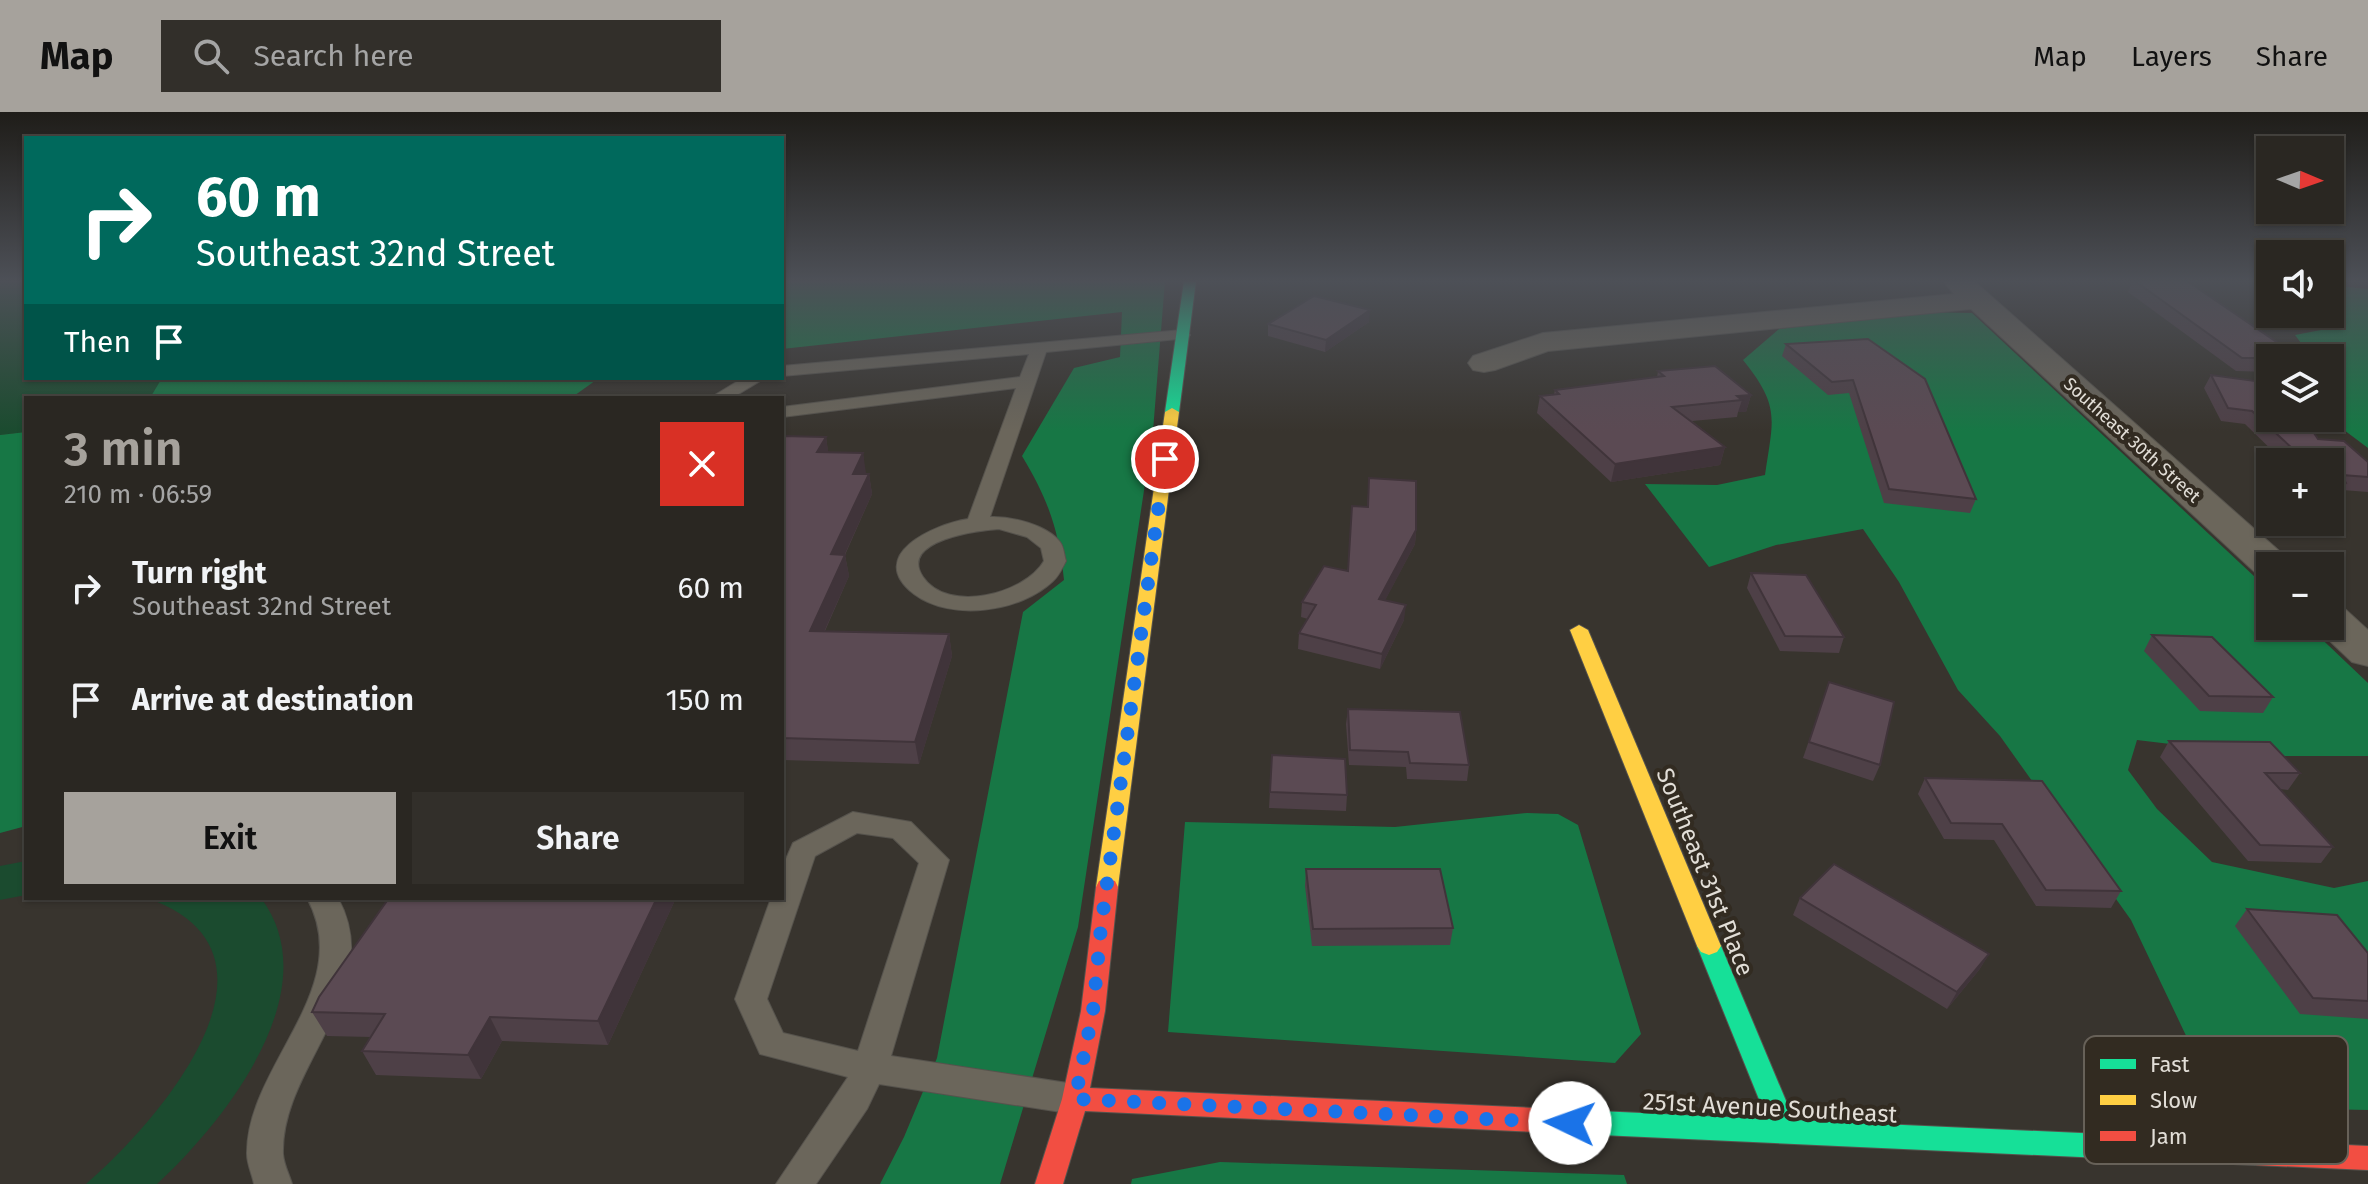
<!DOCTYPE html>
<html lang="en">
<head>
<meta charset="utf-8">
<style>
	:root { --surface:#2a2722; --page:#322f2a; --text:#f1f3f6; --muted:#a5a5a5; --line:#464440; --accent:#a6a29c }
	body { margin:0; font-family:"Fira Sans",sans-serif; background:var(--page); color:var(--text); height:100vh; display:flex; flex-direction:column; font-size:30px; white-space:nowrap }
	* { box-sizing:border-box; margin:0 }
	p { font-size:26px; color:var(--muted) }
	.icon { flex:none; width:44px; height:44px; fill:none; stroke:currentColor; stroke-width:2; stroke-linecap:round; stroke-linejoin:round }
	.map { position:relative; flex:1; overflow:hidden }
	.side { position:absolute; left:24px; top:284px; width:760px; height:504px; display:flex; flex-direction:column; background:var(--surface); border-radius:0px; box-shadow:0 2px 6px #0004,0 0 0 2px var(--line) }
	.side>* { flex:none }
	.banner { position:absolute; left:24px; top:24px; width:760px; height:244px; border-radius:0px; box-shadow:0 2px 6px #0004,0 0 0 2px var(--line); background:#00695c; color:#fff; overflow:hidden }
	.needle { width:52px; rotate:92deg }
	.buttons { position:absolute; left:2256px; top:24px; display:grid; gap:16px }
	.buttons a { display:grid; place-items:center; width:88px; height:88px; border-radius:0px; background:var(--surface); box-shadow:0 2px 6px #0004,0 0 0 2px var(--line); font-size:40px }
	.pin { position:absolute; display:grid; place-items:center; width:68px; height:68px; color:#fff; margin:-34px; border:4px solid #fff; border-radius:50%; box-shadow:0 2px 8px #0007 }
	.me { position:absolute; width:88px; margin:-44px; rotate:273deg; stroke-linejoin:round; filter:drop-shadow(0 0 6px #0008) }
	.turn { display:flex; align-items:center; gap:28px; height:168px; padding:0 40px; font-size:36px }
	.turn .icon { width:104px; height:104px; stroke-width:2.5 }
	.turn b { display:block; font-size:56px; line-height:68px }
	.then { display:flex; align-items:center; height:76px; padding:0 40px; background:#0003; gap:16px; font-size:30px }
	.round { display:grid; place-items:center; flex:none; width:84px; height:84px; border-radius:0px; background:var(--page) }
	.summary { display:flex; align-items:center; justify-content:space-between; height:136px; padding:0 40px }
	h1 { font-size:48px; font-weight:600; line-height:60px; color:var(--accent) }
	.button { display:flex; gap:16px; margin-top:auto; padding:16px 40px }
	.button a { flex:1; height:92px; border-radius:0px; background:var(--accent); color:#111; font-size:32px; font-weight:600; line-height:92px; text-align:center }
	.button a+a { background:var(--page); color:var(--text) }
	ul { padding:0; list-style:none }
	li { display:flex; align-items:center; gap:24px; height:112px; padding:0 40px }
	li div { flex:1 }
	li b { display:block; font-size:30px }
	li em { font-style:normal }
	header { display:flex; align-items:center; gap:48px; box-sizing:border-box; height:112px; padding:0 40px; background:var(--accent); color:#111 }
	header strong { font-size:38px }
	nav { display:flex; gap:44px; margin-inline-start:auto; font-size:28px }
	.search { width:560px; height:72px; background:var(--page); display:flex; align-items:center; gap:20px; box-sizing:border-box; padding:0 28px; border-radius:0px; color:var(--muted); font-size:30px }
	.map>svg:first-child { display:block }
</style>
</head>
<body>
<header>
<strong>Map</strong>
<div class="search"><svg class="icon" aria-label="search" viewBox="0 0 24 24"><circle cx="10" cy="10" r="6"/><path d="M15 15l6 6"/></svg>Search here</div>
<nav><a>Map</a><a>Layers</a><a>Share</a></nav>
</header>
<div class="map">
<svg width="2368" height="1072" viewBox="0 0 2368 1072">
	<rect width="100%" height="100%" fill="#38342e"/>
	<!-- green -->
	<g fill="#1b4b2f">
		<path d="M0 169H26V266H516L311 286H26V320L0 323Z"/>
		<path d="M26 749V783L0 788V754Z"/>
		<path d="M147 786H261C330 878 224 1010 157 1072H86C158 1010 305 841 147 786Z"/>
	</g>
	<!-- forest -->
	<g fill="#177745">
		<path d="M782 169H1165L1153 319 1078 815 1000 1072H880L904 1025 937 946 1023 500 1064 468C1059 418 1048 387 1022 344L1074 256 1120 245 1122 200 782 237Z"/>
		<path d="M2330 173 2368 177V336L2328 306 2330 246H2308L2307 239 2295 223 2321 218 2303 202H2330Z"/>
		<path d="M1919 200 1972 201 2270 479V514H2308L2368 571V644H2270L2137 628 2128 658 2157 697 2212 750 2334 776 2368 769V998L2220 995 2131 808 2000 624 1958 578 1899 470 1863 417 1776 433 1709 455 1645 372 1717 373 1765 363C1773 307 1781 295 1743 248L1779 217Z"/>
		<path d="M162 266H599L571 286H150Z"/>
		<path d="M26 320V714L0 721V323Z"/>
		<path d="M1527 701 1558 702 1578 713 1641 922 1615 951 1168 920 1185 710 1395 715Z"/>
		<path d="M1220 1050 1624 1063 1627 1072H1131L1132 1067Z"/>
	</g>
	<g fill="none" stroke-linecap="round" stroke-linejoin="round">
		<!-- lane casing -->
		<g stroke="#56534d" stroke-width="2">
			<g id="lane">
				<path d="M1182 218 1188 220 1190 223 1188 226 1046 240 990 405C1011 404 1047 413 1060 430 1064 435 1064 443 1066 449 1062 456 1059 464 1053 469 1021 500 951 510 914 482 864 443 935 412 968 407L1016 276 782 305V295L1020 265 1029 242 782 264V254ZM999 417 1027 425 1041 436 1044 449C1025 482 948 502 923 465 898 428 980 418 999 417Z"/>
				<path d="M743 266H765L732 286H710Z"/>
				<path d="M853 700 911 710 949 748 891 944 1074 972 1086 976 1091 987 1086 998 1074 1002 879 972 867 997 816 1072H776L848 965 760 942 735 887 771 786H782V756L793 731ZM857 721 893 726 919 751 858 939 783 921 767 887 815 744Z"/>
				<path d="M307 786H338C388 878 280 954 283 1042 284 1053 289 1062 292 1072H254C252 1062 247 1052 247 1042 246 953 357 877 307 786Z"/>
			</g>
		</g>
		<!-- street casing -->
		<g stroke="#56534d" stroke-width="2">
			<g id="street">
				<path d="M1943 169H1974L2286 445 2292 454H2270V466L2258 463 1971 197 1548 239 1495 258 1484 260 1473 258 1468 251 1473 244 1543 221 1954 182Z"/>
				<path d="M2330 493 2345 497 2368 518V554L2352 550 2314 514H2330Z"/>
			</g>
		</g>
		<!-- fast casing -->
		<g stroke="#56534d" stroke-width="2">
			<g id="fast">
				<path d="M1184 169H1196L1179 300 1172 304 1165 300Z"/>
				<path d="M1709 825 1717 828 1721 834 1794 1008 2145 1024 2155 1027 2159 1036 2155 1045 2145 1048 1536 1020 1527 1016 1523 1008 1527 1000 1536 996 1767 1007 1697 834 1701 828Z"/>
			</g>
		</g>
		<!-- slow casing -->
		<g stroke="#56534d" stroke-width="2">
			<g id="slow">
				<path d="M1172 296 1179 300 1118 775 1115 781 1107 783 1099 781 1096 775 1165 300Z"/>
				<path d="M1579 513 1588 518 1721 834 1717 840 1709 843 1701 840 1697 834 1570 518Z"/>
			</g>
		</g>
		<!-- jam casing -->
		<g stroke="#56534d" stroke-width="2">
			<g id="jam">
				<path d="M1107 767 1115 769 1118 775 1105 899 1090 976 1536 996 1545 1000 1549 1008 1545 1016 1536 1020 1085 999 1063 1072H1035L1062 987 1081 899 1096 775 1099 769Z"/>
				<path d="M2145 1024 2368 1034V1058L2145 1048 2135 1045 2131 1036 2135 1027Z"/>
			</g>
		</g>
		<!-- lane -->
		<use href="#lane" fill="#6b665b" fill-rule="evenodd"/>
		<!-- street -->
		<use href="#street" fill="#6b665b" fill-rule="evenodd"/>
		<!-- fast -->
		<use href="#fast" fill="#16e098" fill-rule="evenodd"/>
		<!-- slow -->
		<use href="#slow" fill="#ffcf43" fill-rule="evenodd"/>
		<!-- jam -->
		<use href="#jam" fill="#f24e42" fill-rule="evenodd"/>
	</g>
	<!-- wall -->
	<g fill="#4e4047">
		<path d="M2132 169H2187L2270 246V260L2236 259 2128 180Z"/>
		<path d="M1369 210 1325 240 1268 224V212Z"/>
		<path d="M1868 227 1976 387 1970 401 1884 391 1849 281 1828 283 1782 244 1786 232Z"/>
		<path d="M1658 259 1751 283 1746 300H1738L1737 305 1692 309 1725 335 1720 353 1611 370 1537 301 1540 284 1554 282 1555 278 1657 265Z"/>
		<path d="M2211 263 2318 327 2368 350V380L2342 378 2338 385 2330 391V350H2284L2245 312 2221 309 2204 276Z"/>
		<path d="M782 324 826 325 828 340 863 341 865 362H869L872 382 845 443 849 464 825 519 949 522 952 544 919 652 782 648Z"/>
		<path d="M1369 366 1416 418 1415 432 1385 488 1404 508 1380 557 1298 537 1299 521 1308 507 1301 505 1302 490 1347 459 1367 395Z"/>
		<path d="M1751 461 1844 525 1839 541 1780 539 1747 476Z"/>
		<path d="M2152 523 2273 585 2263 601 2200 599 2144 539Z"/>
		<path d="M1829 570 1880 653 1873 669 1803 646Z"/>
		<path d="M1348 597 1469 653 1467 669 1407 667 1406 655 1349 653 1346 612Z"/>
		<path d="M2169 629 2300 661 2288 678 2280 677 2333 735 2321 751 2248 749 2160 645Z"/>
		<path d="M1272 643 1347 683 1346 699 1269 696Z"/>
		<path d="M1925 666 2121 779 2111 796 2036 794 1994 728 1944 727 1918 682Z"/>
		<path d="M1306 757 1453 816 1450 833 1312 834 1305 774Z"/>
		<path d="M676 786 608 933 502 929 481 967 376 963 362 939 371 925 327 924 312 900Z"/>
		<path d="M1800 786 1989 842 1979 858 1947 897 1793 803Z"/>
		<path d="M2247 797 2368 841V907L2300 902 2235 814Z"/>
	</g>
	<!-- shaded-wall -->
	<g fill="#40343a">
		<path d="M1370 198 1369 210 1325 240 1326 228Z"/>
		<path d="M1751 283 1746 300H1738L1742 288 1737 284Z"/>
		<path d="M826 325 829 345 817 340Z"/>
		<path d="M1725 335 1720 353 1611 370 1615 352Z"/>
		<path d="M863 341 866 361 856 382 853 362Z"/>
		<path d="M869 362 872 382 835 464 831 442Z"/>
		<path d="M2346 371 2338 385 2330 391 2337 378Z"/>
		<path d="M1416 418 1415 432 1378 502 1379 487Z"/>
		<path d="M845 443 849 464 815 540 810 519Z"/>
		<path d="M1406 493 1404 508 1380 557 1382 542Z"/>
		<path d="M949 522 952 544 919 652 915 630Z"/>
		<path d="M657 786H676L608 933 598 909Z"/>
		<path d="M1989 842 1979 858 1947 897 1957 880Z"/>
		<path d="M490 905 502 929 481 967 468 943Z"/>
	</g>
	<!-- building -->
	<g fill="#5b4a53" stroke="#40343a" stroke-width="2">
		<path d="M2135 169H2187L2300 246H2242Z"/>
		<path d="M1314 184 1370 198 1326 228 1268 212Z"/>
		<path d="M1868 227 1925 267 1976 387 1889 377 1853 268 1832 270 1786 232Z"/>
		<path d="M1715 254 1751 283 1737 284 1742 288 1672 295 1725 335 1615 352 1540 284 1559 282 1555 278 1664 264 1658 259Z"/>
		<path d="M2211 263 2270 271V306H2304L2318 327 2344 329 2368 350V365L2341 363 2346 371 2337 378 2330 372V350H2307L2252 299 2228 296Z"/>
		<path d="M782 324 826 325 817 340 863 341 853 362H869L831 442 845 443 810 519 949 522 915 630 782 626Z"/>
		<path d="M1369 366 1416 369V418L1379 487 1406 493 1382 542 1299 521 1316 493 1302 490 1324 454 1348 459 1352 394 1368 395Z"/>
		<path d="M1751 461 1806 463 1844 525 1785 524Z"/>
		<path d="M2152 523 2212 525 2273 585 2209 584Z"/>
		<path d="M1829 570 1894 590 1880 653 1809 630Z"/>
		<path d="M1348 597 1460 600 1469 653 1410 651 1408 640 1350 638Z"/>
		<path d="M2169 629 2270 630 2300 661H2265L2333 735 2260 733Z"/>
		<path d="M1272 643 1345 647 1347 683 1270 680Z"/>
		<path d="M1925 666 2042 669 2121 779 2046 778 2002 712 1951 711Z"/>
		<path d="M1834 752 1989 842 1957 880 1800 786Z"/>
		<path d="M1306 757H1440L1453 816 1313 817Z"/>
		<path d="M389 786H657L598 909 490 905 468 943 362 939 385 902 312 900 319 885Z"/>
		<path d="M2247 797 2337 803 2368 841V889L2313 886Z"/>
	</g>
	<!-- sky -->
	<linearGradient id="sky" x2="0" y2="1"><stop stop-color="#1f1d19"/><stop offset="0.53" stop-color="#4d5057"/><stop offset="1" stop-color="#4d5057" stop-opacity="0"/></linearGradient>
	<rect width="2368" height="319" fill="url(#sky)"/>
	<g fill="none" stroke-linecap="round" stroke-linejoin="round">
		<!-- route -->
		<path stroke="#1a73e8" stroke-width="14" stroke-dasharray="0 25.2" d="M1165 347 1101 815 1093 899 1075 987 1570 1011"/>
	</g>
	<g text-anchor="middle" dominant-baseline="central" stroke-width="8" stroke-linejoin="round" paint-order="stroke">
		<!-- far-street labels -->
		<g font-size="18" fill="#e2ded7" stroke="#322b21">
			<text transform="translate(2132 328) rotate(42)">Southeast 30th Street</text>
		</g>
		<!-- near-street labels -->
		<g font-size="24" fill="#e2ded7" stroke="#322b21">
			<text transform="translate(1705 760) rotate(68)">Southeast 31st Place</text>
			<text transform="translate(1770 996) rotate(3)">251st Avenue Southeast</text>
		</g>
	</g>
	<!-- legend -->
	<rect x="2084" y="924" width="264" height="128" rx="12" fill="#322b21" stroke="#676158" stroke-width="2"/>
	<rect x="2100" y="947" width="36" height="10" fill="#16e098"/>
	<rect x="2100" y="983" width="36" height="10" fill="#ffcf43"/>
	<rect x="2100" y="1019" width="36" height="10" fill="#f24e42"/>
	<g font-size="22" fill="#e2ded7">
		<text x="2150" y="960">Fast</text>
		<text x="2150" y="996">Slow</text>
		<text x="2150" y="1032">Jam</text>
	</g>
</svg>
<div class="buttons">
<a><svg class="needle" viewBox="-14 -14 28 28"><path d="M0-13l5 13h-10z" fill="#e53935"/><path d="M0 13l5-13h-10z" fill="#a5a5a5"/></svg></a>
<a><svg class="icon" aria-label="sound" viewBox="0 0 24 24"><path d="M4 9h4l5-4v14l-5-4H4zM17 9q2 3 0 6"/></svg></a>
<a><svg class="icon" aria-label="layers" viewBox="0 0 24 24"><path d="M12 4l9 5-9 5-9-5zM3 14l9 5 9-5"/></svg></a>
<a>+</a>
<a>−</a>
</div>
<div class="pin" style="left:1165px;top:347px;background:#d93025"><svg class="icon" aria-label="arrive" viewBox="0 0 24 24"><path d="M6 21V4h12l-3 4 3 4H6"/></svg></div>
<svg class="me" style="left:1570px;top:1011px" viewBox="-20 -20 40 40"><circle r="19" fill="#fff"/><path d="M0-13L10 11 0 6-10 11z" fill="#1a73e8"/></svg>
<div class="banner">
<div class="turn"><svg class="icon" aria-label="right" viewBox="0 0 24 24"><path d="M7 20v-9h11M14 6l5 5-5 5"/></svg><div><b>60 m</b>Southeast 32nd Street</div></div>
<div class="then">Then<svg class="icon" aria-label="arrive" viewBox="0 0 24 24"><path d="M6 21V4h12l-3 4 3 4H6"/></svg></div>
</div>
<section class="side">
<div class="summary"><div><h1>3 min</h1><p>210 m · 06:59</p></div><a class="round" style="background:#d93025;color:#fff"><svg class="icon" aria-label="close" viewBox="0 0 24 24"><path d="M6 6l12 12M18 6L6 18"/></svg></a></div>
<ul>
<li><svg class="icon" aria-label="right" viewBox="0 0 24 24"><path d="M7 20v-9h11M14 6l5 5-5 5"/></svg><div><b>Turn right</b><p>Southeast 32nd Street</p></div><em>60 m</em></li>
<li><svg class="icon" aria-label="arrive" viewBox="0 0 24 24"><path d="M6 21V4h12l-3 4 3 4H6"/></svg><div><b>Arrive at destination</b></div><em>150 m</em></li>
</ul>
<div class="button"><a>Exit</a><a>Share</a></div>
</section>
</div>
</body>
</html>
